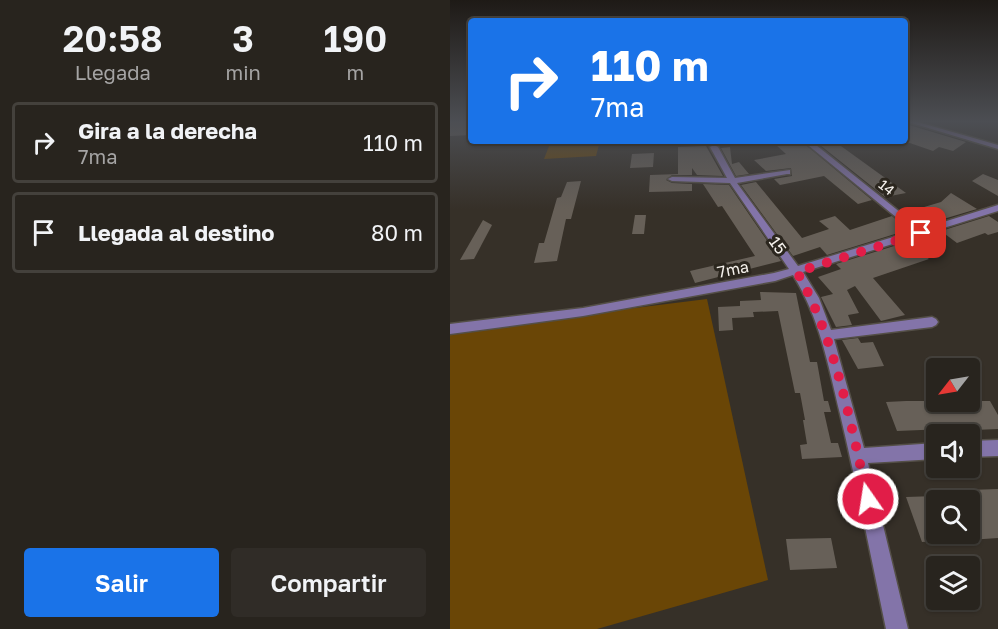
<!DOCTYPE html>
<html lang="es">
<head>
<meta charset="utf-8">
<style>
	:root { --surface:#28241e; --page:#302c27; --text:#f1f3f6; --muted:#a5a4a4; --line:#44413c; --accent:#1a73e8 }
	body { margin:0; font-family:"Golos Text",sans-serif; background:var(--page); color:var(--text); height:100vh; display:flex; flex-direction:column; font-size:22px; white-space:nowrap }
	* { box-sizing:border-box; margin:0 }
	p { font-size:20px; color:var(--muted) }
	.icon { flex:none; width:33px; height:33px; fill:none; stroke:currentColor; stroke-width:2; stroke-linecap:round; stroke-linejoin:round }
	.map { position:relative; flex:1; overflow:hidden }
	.side { display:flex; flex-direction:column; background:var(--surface); width:450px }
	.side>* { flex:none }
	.guide { position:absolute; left:18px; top:18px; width:440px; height:126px; border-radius:6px; box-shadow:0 2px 4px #0004,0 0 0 2px var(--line); background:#1a73e8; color:#fff; overflow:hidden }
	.needle { width:39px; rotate:239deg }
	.controls { position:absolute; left:476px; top:358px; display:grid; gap:12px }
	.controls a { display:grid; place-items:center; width:54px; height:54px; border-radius:6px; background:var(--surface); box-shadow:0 2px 4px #0004,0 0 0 2px var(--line); font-size:30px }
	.pin { position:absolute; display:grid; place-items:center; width:51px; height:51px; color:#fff; margin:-26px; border-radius:12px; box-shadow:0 3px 9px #0006 }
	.me { position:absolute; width:66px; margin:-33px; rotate:347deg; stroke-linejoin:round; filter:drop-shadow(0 0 4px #0008) }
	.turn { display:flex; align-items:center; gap:21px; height:126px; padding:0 24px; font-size:27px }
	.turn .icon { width:78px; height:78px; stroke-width:2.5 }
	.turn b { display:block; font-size:42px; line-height:51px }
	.eta { display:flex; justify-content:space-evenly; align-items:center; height:102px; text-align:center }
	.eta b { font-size:36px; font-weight:600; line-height:42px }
	.action { display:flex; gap:12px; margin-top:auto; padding:12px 24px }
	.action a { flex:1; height:69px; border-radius:6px; background:var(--accent); color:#fff; font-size:24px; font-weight:600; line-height:69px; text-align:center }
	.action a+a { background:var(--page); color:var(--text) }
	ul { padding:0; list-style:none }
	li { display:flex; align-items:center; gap:18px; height:81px; margin:0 12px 9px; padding:0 12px; border:3px solid var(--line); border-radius:6px }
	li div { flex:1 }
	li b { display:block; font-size:22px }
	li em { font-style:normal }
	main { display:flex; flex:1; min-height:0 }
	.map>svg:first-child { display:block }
</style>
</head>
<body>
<main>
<section class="side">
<div class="eta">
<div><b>20:58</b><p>Llegada</p></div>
<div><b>3</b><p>min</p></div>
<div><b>190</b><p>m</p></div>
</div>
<ul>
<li><svg class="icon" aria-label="right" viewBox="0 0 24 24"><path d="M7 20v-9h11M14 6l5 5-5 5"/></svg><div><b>Gira a la derecha</b><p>7ma</p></div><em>110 m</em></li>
<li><svg class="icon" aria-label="arrive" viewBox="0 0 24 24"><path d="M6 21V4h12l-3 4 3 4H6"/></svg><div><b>Llegada al destino</b></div><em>80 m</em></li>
</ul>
<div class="action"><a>Salir</a><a>Compartir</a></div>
</section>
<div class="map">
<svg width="548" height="629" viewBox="0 0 548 629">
	<rect width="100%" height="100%" fill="#363028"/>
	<!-- green -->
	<g fill="#6a4606">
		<path d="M101 141H150L146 156 94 159Z"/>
		<path d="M257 299 318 580 147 629H0V331Z"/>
	</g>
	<!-- building -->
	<g fill="#676058">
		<path d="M0 121H21V135L0 136Z"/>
		<path d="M459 125 516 142 503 151 489 147 483 151 454 141V127Z"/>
		<path d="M339 141H351L422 200 408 204 374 176 330 185 324 179 342 176 341 168 316 171 304 160 336 154 325 144Z"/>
		<path d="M365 141H384L456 193 435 197Z"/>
		<path d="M256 146 273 176 247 175 242 168V175H222L216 180 222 183 242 184V191L199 192 200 175 228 174V147Z"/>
		<path d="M280 147 282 164 289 162 299 174 286 176 271 148Z"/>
		<path d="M204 153 203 167 180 168 182 154Z"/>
		<path d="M533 174 548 180V196L522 181Z"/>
		<path d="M131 181 121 219H116L107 261 84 263 89 243H94L107 198 111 197 117 182Z"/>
		<path d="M306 182 352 238 379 229 369 221 385 216 400 230 442 216 458 230 377 255 370 247 343 256 291 185Z"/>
		<path d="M253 184 279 185 331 261 245 283 240 271 305 256 272 206 268 207Z"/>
		<path d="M501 193 527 209 470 226 454 213 491 202Z"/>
		<path d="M185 215H196L194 234H182Z"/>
		<path d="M539 216 548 222V232L538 235 535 233 507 243 491 231Z"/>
		<path d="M33 220 42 225 24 259 10 260Z"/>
		<path d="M457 242 479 259 423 278 455 315 431 321 405 286 397 290 409 313 398 315 402 325 386 327 371 297 383 294 368 277 391 269 386 264Z"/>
		<path d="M310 292 346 293 360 362H367L374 401H378L381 412H374L381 443H388L392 457 352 459 350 445 357 444 353 420H355L350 393H345L328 311 303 312 304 317 282 318 283 330 269 331 268 307 290 306V301L311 300Z"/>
		<path d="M408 338 411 343 423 342 434 366 408 369 392 340Z"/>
		<path d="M456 401H540L548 415V429L524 430 526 435H497L495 429 447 431 436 402Z"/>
		<path d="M548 489V538L519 540V490Z"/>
		<path d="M486 496V541L472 542 456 497Z"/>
		<path d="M381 538 387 568 340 570 336 539Z"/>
	</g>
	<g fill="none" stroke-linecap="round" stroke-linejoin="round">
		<!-- minor casing -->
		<g stroke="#544f47" stroke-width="3">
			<g id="minor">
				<path d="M455 121H464L548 145V149Z"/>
				<path d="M353 141H361L471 229 548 205V211L353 272 369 298 381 330 482 317 486 319 488 322 486 325 482 327 384 339 414 448 486 443V459L418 463 458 629H436C421 557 407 485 390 414 378 364 370 319 343 275L325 281 133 316 0 334V324L133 308 324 273 339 269 280 183 222 181 218 179 222 177 277 178 260 147 264 145 268 147 285 178 340 170V174H337L287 183 348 266 463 231Z"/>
				<path d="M548 440V456L519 457V441Z"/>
			</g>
		</g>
		<!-- minor -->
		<use href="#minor" fill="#8374a9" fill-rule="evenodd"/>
	</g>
	<!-- sky -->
	<linearGradient id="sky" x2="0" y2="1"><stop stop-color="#1e1a16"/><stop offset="0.58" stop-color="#4c4e53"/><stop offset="1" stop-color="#4c4e53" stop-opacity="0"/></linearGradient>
	<rect width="548" height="209" fill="url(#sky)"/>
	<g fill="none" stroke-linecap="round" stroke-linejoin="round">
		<!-- route -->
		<path stroke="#e11d48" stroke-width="10" stroke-dasharray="0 18" d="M418 499C400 423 386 340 347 272L471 233"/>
	</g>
	<g text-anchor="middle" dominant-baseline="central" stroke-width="6" stroke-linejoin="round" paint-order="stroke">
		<!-- far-street labels -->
		<g font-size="14" fill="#f4f0eb" stroke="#2b261e">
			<text transform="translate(437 187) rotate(39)">14</text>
		</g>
		<!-- street labels -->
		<g font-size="16" fill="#f4f0eb" stroke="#2b261e">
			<text transform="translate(328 245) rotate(54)">15</text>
			<text transform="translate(283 269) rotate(-11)">7ma</text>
		</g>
	</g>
</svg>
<div class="controls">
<a><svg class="needle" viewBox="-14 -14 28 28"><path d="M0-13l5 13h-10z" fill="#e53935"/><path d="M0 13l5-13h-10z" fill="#a5a4a4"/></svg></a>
<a><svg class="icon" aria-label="sound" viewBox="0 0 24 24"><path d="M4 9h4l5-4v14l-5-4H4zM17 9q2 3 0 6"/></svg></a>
<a><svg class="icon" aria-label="search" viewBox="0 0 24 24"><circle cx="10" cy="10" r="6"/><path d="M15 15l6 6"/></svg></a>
<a><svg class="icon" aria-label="layers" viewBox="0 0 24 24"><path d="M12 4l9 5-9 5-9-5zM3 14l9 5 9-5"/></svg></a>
</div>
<div class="pin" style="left:471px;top:233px;background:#d93025"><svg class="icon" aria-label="arrive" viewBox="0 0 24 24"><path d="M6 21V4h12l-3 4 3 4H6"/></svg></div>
<svg class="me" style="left:418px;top:499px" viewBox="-20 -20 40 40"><circle r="17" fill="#e11d48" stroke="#fff" stroke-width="3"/><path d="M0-11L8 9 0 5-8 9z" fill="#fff"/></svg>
<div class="guide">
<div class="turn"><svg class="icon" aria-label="right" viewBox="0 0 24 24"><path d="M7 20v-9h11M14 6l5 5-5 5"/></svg><div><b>110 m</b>7ma</div></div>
</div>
</div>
</main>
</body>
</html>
